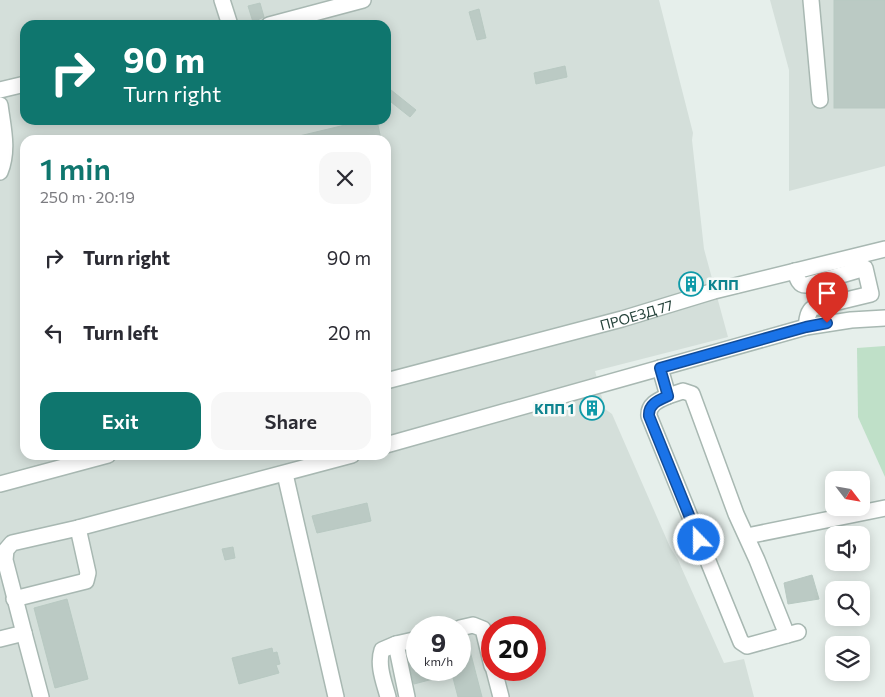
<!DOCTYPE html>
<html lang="en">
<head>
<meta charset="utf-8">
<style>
	:root { --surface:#fff; --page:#f7f7f7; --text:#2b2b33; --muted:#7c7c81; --accent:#0f766e }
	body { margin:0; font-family:Commissioner,sans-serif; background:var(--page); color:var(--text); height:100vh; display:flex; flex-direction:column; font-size:19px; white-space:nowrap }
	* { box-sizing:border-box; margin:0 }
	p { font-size:16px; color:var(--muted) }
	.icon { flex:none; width:28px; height:28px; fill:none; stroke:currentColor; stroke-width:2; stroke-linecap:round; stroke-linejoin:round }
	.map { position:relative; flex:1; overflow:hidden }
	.panel { position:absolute; left:20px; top:135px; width:371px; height:325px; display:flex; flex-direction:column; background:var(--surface); border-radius:15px; box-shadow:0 2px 12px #0003 }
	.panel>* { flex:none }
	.guide { position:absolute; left:20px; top:20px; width:371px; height:105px; border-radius:15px; box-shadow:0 2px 12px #0003; background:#0f766e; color:#fff; overflow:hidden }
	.needle { width:32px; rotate:121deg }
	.buttons { position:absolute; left:825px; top:471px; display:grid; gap:10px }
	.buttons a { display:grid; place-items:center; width:45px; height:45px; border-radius:10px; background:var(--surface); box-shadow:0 2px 12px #0003; font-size:25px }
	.speed { position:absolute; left:406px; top:616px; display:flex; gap:10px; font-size:25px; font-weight:700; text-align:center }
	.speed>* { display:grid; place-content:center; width:65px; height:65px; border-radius:50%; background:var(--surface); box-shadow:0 2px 12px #0003; line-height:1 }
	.speed small { font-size:12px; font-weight:400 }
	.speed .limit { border:8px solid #d22; background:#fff; color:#111 }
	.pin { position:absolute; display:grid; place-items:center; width:42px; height:42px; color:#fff; margin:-51px -21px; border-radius:50% 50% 50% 0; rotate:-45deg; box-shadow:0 0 5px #0007 }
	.pin .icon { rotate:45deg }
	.me { position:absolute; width:55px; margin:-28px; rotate:338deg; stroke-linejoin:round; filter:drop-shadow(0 0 4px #0008) }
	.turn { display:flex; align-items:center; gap:18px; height:105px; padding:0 20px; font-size:22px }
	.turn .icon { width:65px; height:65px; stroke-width:2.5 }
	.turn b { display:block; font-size:35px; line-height:42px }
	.round { display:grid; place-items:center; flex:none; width:52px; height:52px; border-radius:15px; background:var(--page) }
	.head { display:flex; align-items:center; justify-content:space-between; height:85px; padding:0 20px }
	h1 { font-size:30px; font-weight:600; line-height:38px; color:var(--accent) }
	.action { display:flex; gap:10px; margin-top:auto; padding:10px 20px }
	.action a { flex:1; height:58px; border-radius:15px; background:var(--accent); color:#fff; font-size:20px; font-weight:600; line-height:58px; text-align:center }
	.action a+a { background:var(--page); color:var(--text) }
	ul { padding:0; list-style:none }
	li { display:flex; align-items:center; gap:15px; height:75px; padding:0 20px }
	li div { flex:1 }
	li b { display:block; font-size:19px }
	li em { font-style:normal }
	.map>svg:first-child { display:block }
</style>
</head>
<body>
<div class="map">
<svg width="885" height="697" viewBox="0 0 885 697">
	<rect width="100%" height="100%" fill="#e6efeb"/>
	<!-- built -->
	<g fill="#d4dfda" fill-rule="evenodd">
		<path d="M0 0H659L693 133 692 140 704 249 728 337 595 371 605 409 612 414 670 547 678 560 724 663 744 659 754 697H0ZM25 25H386V120H25ZM25 140H386V455H25ZM418 628H460V670H418ZM492 628H535V670H492Z"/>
		<path d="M770 0H885V166L789 191V70Z"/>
	</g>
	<!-- green -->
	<path fill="#bfe0c8" d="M885 346V477L858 417 857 348Z"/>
	<!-- building -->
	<g fill="#bbcac4" stroke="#b8c9c2">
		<rect x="834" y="0" width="51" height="108"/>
		<path d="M260 3 264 17 253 22 248 6Z"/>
		<path d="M479 9 486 38 477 40 469 12Z"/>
		<path d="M565 66 567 77 536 84 534 73Z"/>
		<path d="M386 86 416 110 410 117 386 98Z"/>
		<path d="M366 120H377L381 140H296L295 137Z"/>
		<path d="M698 276 701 285 682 291 680 281Z"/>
		<path d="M596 399 600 414 588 417 584 403Z"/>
		<path d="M367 503 371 521 317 533 312 516Z"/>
		<path d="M233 547 235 558 225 560 222 549Z"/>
		<path d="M812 575 819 599 788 604 784 583Z"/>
		<path d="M67 599 88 679 55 688 34 608Z"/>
		<path d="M469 647 482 697H458L452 674 414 684 409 662 418 660V670H460V649Z"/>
		<path d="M272 648 273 653 277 652 280 664 276 665 279 673 239 684 232 658Z"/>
	</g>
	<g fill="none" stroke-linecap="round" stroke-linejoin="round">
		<!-- minor casing -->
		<g stroke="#a8b8b2" stroke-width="18">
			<g id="minor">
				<path d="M222 0 230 25"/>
				<path d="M811 0 820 100"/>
				<path d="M269 25 363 0"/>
				<path d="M0 90 25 84"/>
				<path d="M0 105C3 128 9 150 0 172"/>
				<path d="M795 271C797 278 799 286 807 285L865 268 871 294 813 308C807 312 807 321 806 327"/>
				<path d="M660 368 668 396 683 391 692 394 736 514 757 560 787 635"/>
				<path id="s1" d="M386 381 622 319 714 291 885 249"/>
				<path d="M668 396C659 400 648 404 649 416L741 642 747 646 798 632"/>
				<path d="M386 445 806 327 851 320 885 318"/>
				<path d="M285 474 336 697"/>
				<path d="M0 484 108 455"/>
				<path d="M747 536 885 508"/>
				<path d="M14 599 86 581 88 573 78 528"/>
				<path d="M460 628 473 625 483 629 492 666"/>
				<path d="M24 633 41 697"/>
				<path d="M0 639 24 633 5 560 6 550 12 543 78 528 352 455"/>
				<path d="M494 670 501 697"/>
				<path d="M388 697C384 682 377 665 382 650L396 644"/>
				<path d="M407 697 396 644 418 639"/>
			</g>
		</g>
		<!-- minor -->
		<use href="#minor" stroke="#fff" stroke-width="15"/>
	</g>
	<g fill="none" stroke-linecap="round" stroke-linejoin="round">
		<!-- route casing -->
		<g stroke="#114b97" stroke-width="12">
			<path id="route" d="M699 540 649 416C648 404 659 400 668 396L660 368 806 327 827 323"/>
		</g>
		<!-- route -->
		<use href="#route" stroke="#1a73e8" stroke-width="9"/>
	</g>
	<!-- icons -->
	<defs>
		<g id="building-ring" transform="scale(1.25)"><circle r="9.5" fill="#f7fbf9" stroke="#0f9aa8" stroke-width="1.5"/><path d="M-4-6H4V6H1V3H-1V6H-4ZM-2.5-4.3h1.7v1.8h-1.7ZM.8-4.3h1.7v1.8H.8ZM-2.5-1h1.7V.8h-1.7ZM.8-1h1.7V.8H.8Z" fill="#0f9aa8"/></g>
	</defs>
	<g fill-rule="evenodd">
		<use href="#building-ring" x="691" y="284"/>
		<use href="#building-ring" x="592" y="408"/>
	</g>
	<g text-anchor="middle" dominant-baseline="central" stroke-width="5" stroke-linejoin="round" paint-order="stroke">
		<!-- culture labels -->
		<g font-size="14" font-weight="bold" fill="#0d838f" stroke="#f7fbf9" text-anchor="start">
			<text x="708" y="284">КПП</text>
			<text x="574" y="408" text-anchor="end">КПП 1</text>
		</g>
		<!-- street labels -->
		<g font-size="14" fill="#24423a" stroke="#f7fbf9">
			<text stroke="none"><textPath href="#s1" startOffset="259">ПРОЕЗД 77</textPath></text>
		</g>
	</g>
</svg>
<div class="buttons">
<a><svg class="needle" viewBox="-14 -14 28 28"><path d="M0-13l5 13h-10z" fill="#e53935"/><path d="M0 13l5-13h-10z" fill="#7c7c81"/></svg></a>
<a><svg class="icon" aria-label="sound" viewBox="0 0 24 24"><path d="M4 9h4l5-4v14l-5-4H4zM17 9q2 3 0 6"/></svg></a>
<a><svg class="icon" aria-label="search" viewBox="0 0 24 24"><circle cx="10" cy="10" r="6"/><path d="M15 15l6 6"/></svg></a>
<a><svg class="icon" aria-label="layers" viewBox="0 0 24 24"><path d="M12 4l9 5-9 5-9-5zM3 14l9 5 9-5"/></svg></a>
</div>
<div class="speed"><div>9<small>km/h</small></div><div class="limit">20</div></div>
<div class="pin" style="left:827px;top:323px;background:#d93025"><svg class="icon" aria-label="arrive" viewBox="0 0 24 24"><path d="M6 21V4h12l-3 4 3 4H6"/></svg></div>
<svg class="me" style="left:699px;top:540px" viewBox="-20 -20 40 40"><circle r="17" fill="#1a73e8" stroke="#fff" stroke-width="3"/><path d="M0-11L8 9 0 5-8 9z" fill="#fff"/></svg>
<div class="guide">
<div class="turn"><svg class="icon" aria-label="right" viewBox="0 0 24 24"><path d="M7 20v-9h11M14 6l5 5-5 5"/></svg><div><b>90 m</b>Turn right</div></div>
</div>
<section class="panel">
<div class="head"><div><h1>1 min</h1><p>250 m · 20:19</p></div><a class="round"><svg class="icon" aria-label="close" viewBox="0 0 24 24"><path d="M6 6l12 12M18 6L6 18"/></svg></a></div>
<ul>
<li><svg class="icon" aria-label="right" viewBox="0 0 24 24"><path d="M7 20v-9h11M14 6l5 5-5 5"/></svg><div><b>Turn right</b></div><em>90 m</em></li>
<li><svg class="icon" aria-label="left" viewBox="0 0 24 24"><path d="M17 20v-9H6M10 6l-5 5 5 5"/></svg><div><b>Turn left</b></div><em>20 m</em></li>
</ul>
<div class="action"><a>Exit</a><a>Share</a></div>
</section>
</div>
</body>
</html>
